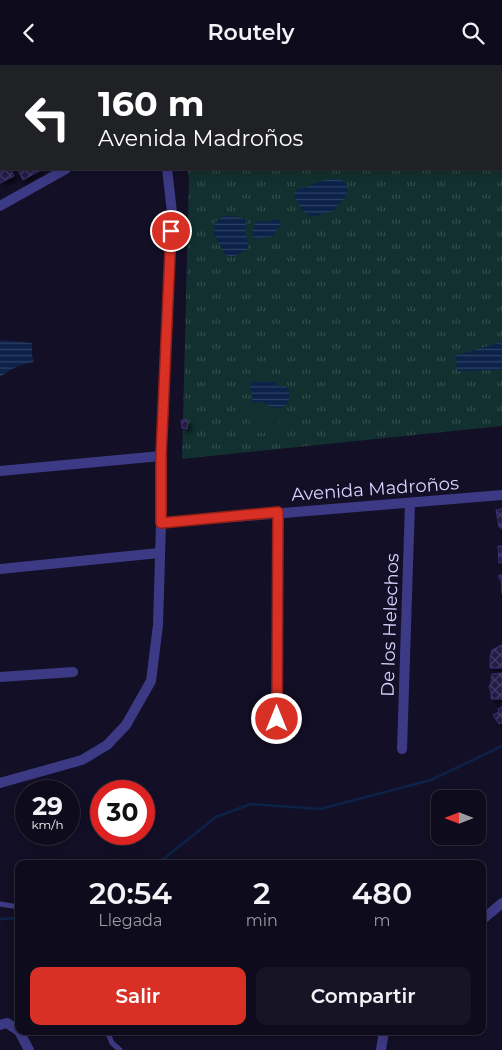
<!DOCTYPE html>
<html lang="es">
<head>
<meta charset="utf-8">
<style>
	:root { --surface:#0e0b1c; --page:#171425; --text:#f1f3f6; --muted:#9b9ba3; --line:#2e2b3b; --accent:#d93025 }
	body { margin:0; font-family:Montserrat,sans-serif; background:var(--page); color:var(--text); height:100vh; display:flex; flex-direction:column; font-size:19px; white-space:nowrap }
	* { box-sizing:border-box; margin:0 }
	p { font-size:16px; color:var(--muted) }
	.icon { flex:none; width:28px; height:28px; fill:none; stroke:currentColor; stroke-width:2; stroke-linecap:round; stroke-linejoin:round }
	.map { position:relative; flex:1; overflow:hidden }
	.drawer { position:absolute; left:15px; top:795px; width:471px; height:175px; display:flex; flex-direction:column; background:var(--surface); border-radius:10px; box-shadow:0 2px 12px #0003,0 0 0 1px var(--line) }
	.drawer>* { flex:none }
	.hud { position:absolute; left:0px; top:0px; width:502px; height:105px; box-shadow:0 2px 12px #0003,0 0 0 1px var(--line); background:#202124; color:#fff; overflow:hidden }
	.needle { width:32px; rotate:270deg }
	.buttons { position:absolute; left:431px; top:725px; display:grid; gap:10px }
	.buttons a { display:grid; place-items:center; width:55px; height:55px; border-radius:10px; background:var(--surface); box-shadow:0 2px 12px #0003,0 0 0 1px var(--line); font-size:25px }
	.speed { position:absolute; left:15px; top:715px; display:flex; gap:10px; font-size:25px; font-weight:700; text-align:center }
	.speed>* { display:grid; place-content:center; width:65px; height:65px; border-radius:50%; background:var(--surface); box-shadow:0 2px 12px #0003,0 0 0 1px var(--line); line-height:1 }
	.speed small { font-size:12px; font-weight:400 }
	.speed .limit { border:8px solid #d22; background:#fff; color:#111 }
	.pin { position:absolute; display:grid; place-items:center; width:42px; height:42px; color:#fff; margin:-21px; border:2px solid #fff; border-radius:50%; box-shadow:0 1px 5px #0007 }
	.me { position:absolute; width:55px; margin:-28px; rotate:0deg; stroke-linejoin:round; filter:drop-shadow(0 0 4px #0008) }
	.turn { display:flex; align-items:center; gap:18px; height:105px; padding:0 15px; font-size:22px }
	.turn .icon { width:65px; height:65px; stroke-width:2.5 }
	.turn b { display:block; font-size:35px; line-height:42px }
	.eta { display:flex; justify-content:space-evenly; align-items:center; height:85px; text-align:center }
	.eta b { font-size:30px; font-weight:600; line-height:35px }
	.button { display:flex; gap:10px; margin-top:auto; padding:10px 15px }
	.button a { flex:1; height:58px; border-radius:10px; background:var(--accent); color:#fff; font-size:20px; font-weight:600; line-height:58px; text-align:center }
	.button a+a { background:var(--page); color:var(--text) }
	header { display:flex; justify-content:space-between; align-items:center; height:65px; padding:0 15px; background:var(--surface); font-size:22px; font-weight:600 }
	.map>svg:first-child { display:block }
</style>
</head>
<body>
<header><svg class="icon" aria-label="back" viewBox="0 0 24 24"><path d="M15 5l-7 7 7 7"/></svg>Routely<svg class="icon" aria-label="search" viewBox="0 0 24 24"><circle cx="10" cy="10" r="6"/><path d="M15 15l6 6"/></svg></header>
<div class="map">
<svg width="502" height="985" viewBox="0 0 502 985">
	<defs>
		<pattern id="grass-tufts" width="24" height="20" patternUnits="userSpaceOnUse" patternTransform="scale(1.25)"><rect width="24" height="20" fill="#12302f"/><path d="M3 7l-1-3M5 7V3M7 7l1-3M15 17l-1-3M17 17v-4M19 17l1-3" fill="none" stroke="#344d4e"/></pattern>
		<pattern id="water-rules" width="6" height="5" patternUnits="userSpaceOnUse" patternTransform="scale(1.25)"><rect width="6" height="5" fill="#0c2248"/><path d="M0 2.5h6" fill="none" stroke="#2f4163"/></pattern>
		<pattern id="building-cross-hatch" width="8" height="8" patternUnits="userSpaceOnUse" patternTransform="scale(1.25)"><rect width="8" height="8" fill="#241b47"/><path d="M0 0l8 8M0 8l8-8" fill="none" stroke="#433b63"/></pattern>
		<filter id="shadow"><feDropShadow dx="3.5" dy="3.5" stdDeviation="2.5" flood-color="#0009"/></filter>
	</defs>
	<rect width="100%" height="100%" fill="#130f26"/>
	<!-- grass -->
	<path fill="url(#grass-tufts)" d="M161 0H502V361L182 394 189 112 187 104H501V1Z"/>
	<!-- park -->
	<path fill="#12302f" d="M257 338 261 339 268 347 278 348 282 352C278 365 269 368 256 368L250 363 249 347 251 341Z"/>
	<!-- water -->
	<g fill="url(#water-rules)">
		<path d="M335 114 341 115 348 121 347 130 332 147C323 147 321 151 313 151 304 152 296 136 294 128L300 122 304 123 321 116Z"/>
		<path d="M224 151H234L247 155C242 169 250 173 248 184L233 192 225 190 214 169 215 157Z"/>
		<path d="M274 154 280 155 281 160 271 172 254 174 252 168 256 156 269 157Z"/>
		<path d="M0 275 32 278V290L34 297C20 299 11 304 0 312Z"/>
		<path d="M501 277 502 305 458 306 455 291Z"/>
		<path d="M256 317H274L280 322 285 321 288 323C295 342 276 349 263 337H252L253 329 251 328 250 319Z"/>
	</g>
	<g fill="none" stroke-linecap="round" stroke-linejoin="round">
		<!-- stream -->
		<g stroke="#0c2248" stroke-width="2.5">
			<path d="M154 799 161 796 216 752 251 739 320 744 431 715 502 681"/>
			<path d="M0 854 19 853"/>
		</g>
	</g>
	<!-- building -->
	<g fill="url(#building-cross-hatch)" stroke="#3b2d73" filter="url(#shadow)">
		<path d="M0 94H1V104H11L14 111 0 118Z"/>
		<path d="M21 104H40L41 105 23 115 18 105Z"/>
		<path d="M181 355H188L187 364 182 363Z"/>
		<path d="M502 444V464H501V462H499L496 445Z"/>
		<path d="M498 481H502V498H499Z"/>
		<path d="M499 510H502V529L501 514H499Z"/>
		<path d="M502 580V603H490V592L492 585Z"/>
		<path d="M502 608V634H491V627L489 622 491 618 492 609Z"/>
		<path d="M502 642V658L499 659 493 650 499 647 498 644Z"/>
	</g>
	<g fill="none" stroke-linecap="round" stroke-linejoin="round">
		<!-- lane -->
		<g stroke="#3d3a85" stroke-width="5">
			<path d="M0 839 19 842"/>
			<path d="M107 966 112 978 120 985"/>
		</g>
		<!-- street -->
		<g stroke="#3d3a85" stroke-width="10">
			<path d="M149 0V1"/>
			<path d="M8 1 10 0"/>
			<path d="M0 6 1 5"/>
			<path d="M0 141 66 104"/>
			<path d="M0 406 161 391"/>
			<path d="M161 458 502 430"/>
			<path d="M0 504 159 488"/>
			<path d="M0 612 73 607"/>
			<path d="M277 673 278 447"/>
			<path d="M402 684 410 438"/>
			<path d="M0 718 82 695 107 680 126 660 151 616 158 560 161 458V391L172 147 167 104"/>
			<path d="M482 855 502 838"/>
			<path d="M0 960 7 958 19 966"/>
			<path d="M19 966 29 985"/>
			<path d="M381 985 384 966"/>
		</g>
	</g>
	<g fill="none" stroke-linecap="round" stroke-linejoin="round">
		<!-- route casing -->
		<g stroke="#8d1f18" stroke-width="12">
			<path id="route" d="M171 166 161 391V458L278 447 277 654"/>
		</g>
		<!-- route -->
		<use href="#route" stroke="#d93025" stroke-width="9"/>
	</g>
	<g text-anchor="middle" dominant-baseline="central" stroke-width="4.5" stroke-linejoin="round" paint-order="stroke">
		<!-- street labels -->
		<g font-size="18" fill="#d9d4ff" stroke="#130f26">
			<text transform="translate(375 424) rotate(-4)">Avenida Madroños</text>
			<text transform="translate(390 560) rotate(-88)">De los Helechos</text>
		</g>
	</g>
</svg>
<div class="buttons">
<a><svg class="needle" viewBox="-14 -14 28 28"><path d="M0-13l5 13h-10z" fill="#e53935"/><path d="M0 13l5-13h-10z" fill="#9b9ba3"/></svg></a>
</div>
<div class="speed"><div>29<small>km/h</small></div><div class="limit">30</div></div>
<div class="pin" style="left:171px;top:166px;background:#d93025"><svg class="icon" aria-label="arrive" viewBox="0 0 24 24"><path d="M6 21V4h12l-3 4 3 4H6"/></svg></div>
<svg class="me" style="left:277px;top:654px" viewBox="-20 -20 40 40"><circle r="17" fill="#d93025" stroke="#fff" stroke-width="3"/><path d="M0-11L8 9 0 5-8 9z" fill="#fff"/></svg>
<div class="hud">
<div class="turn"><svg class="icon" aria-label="left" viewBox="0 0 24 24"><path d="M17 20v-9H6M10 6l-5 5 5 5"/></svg><div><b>160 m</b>Avenida Madroños</div></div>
</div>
<section class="drawer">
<div class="eta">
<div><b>20:54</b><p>Llegada</p></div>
<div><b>2</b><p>min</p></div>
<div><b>480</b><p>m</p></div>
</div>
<div class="button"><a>Salir</a><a>Compartir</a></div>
</section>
</div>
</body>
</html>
